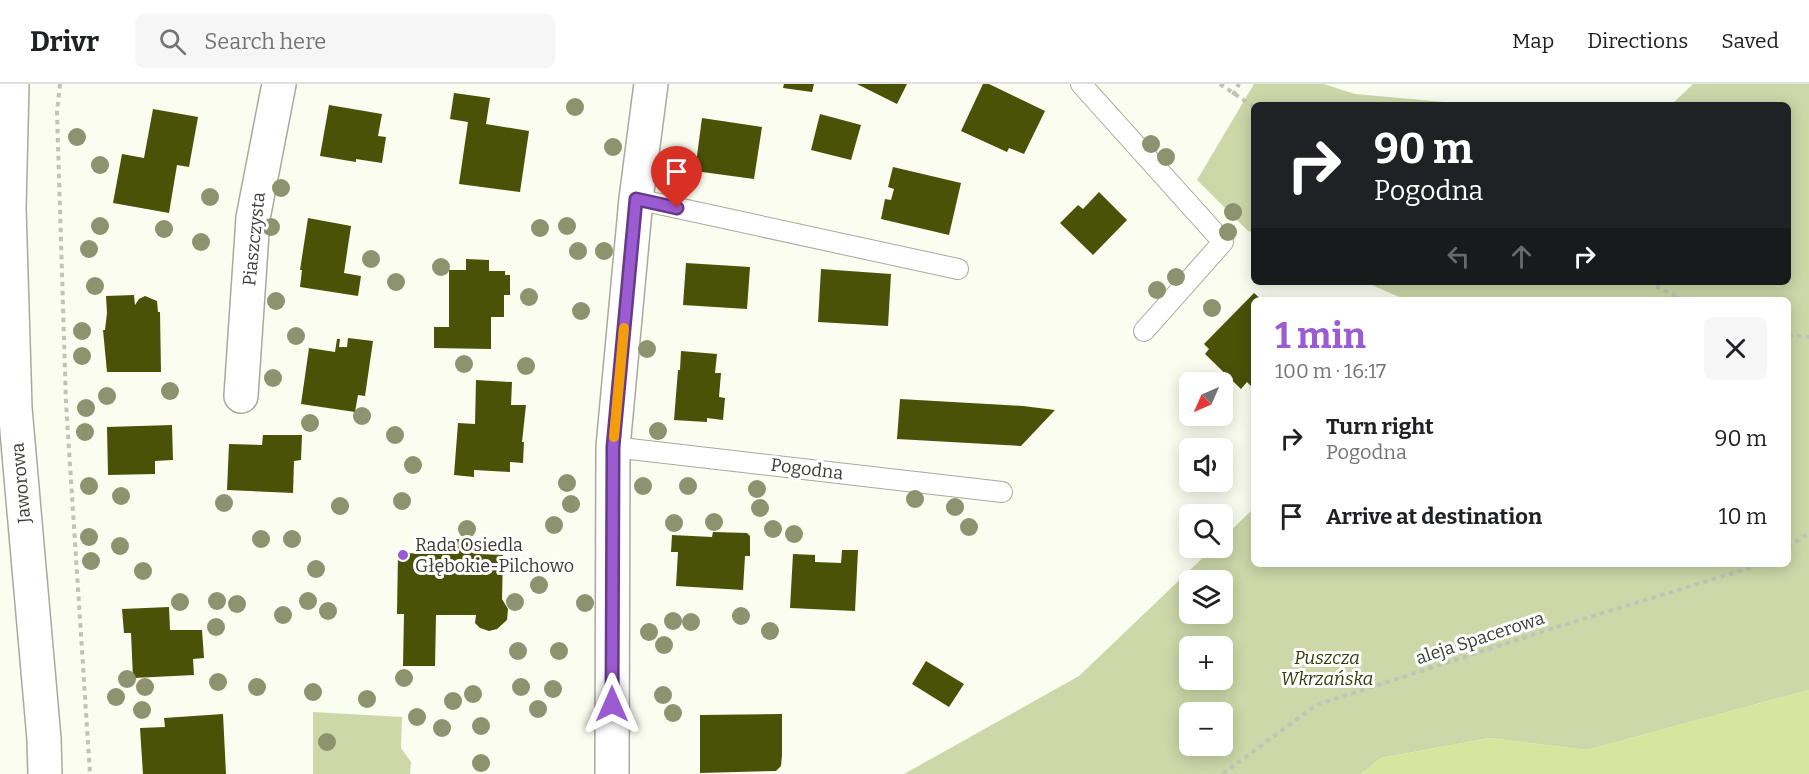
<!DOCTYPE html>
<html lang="en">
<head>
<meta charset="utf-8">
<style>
	:root { --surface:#fff; --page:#f6f6f6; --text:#202124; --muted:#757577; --line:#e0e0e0; --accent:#9b5bd1 }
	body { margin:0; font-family:Bitter,serif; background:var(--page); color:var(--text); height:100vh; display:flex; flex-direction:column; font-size:22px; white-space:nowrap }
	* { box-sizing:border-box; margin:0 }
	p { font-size:20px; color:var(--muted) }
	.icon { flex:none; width:33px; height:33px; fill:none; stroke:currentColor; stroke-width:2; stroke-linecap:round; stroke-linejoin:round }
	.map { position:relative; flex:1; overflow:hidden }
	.details { position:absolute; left:1251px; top:213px; width:540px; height:270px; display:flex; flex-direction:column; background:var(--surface); border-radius:9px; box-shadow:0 3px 15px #0003 }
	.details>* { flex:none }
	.top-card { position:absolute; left:1251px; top:18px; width:540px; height:183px; border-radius:9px; box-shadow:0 3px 15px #0003; background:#202124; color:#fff; overflow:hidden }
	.needle { width:39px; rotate:225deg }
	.tools { position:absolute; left:1179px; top:288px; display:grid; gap:12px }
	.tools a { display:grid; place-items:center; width:54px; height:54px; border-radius:9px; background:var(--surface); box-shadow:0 3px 15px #0003; font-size:30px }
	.pin { position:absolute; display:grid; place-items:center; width:51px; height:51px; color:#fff; margin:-62px -26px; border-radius:50% 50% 50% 0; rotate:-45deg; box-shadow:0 0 6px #0007 }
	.pin .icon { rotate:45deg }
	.me { position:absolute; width:66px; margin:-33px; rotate:0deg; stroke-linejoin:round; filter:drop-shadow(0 0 4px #0008) }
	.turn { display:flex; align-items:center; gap:21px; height:126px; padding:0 24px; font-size:27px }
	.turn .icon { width:78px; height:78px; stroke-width:2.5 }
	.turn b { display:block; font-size:42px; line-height:51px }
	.lanes { display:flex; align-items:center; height:57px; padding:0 24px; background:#0003; justify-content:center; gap:30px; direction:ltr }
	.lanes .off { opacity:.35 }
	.round { display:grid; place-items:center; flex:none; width:63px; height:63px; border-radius:9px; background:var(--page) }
	.summary { display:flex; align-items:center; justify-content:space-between; height:102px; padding:0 24px }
	h1 { font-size:36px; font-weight:700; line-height:45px; color:var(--accent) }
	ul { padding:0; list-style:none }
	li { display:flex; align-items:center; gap:18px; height:78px; padding:0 24px }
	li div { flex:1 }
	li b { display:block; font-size:22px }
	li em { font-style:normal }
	header { display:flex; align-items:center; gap:36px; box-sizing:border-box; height:84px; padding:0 30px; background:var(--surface); border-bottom:2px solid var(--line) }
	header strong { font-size:28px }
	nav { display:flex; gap:33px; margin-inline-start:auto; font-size:21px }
	.search { width:420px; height:54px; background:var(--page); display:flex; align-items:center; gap:15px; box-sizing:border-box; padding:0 21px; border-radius:9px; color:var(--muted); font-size:22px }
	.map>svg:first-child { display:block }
</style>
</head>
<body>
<header>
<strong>Drivr</strong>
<div class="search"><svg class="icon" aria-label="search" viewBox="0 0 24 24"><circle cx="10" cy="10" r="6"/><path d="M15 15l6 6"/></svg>Search here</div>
<nav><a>Map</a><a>Directions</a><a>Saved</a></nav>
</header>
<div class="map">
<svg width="1809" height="690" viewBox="0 0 1809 690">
	<rect width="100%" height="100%" fill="#fafdef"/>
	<!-- green -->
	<g fill="#cdd7a8" fill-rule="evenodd">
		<path d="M1254 0H1324L1355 10 1477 21H1254V149L1248 147 1197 96Z"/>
		<path d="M1693 0H1809V606L1587 666 1490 654 1381 674 1361 690H904L1079 592 1213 464H1222L1223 454 1254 424V480H1788V216H1406L1365 198H1788V21H1671ZM1190 496H1222V530H1190ZM1190 562H1222V596H1190ZM1190 628H1222V662H1190Z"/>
		<path d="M313 628 402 633 401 664 411 678 410 690H313Z"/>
	</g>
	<!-- water -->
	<path fill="#d7e59e" d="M1809 606V690H1361L1381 674 1490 654 1587 666Z"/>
	<!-- building -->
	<g fill="#495207">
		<path d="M784 0H814L812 8 783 4Z"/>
		<path d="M857 0H907L897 20Z"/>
		<path d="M983 0H989L1045 27 1024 70 1009 64 1007 68 961 47Z"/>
		<path d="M454 9 490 14 486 40 529 47 520 108 459 100 468 38 450 35Z"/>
		<path d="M329 21 382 30 378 52 386 53 382 79 356 75V78L320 72Z"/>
		<path d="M153 25 198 33 189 83 177 81 169 129 113 119 122 70 144 74Z"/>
		<path d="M820 30 861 41 851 76 811 66Z"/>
		<path d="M702 34 762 43 754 95 695 87Z"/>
		<path d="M893 83 961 99 949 151 881 135 885 115 891 116 894 105 888 103Z"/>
		<path d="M1099 108 1127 136 1093 171 1060 139 1078 121 1083 125Z"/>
		<path d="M308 134 351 142 344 189 361 192 358 212 300 203 302 186H300Z"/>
		<path d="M466 175 489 176V187H505V191H510V211H504V233H491V265L434 264V243H449V186H466Z"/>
		<path d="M686 179 750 183 747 225 683 221Z"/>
		<path d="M821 185 891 190 888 242 818 238Z"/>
		<path d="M1254 209 1262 216H1254V305L1247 298 1241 305 1205 270 1209 265 1204 260Z"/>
		<path d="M134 211 135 221 139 215 145 212 157 217 158 228H160L161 288H107L103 246H105L107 229 106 212Z"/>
		<path d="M348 254 373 257 365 312 358 311 355 328 301 320 309 264 335 268 337 255H340L339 263H347Z"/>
		<path d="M681 267 717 270 715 289H721L719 313 725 314 723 336 707 334V338L674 336 678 286H680Z"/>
		<path d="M476 296 512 298 511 321H526L522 358H524L523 379 510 378V388L474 386V393L454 391 458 339 475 340Z"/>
		<path d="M900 315 1023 322 1055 326 1021 362 897 355Z"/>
		<path d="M172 341 173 376 155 377V390L108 391 107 343Z"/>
		<path d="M263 351H302L301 376 294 377 293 409 227 406 229 360 262 361Z"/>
		<path d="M713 448 747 449 750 452V472H745L743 506 676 502 678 468H671L672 451 712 453Z"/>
		<path d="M449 455 479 456 478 470 503 471 502 515 508 525 507 536 497 545 489 547 480 544 475 539 476 531H436L435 582H403L404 530H397L398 469 448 470Z"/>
		<path d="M842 466H858L855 527 790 524 793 470 815 471V478L841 479Z"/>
		<path d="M169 523 170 546H202L204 574 193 575 194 591 133 594 131 549H124L122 525Z"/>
		<path d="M926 577 964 600 949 623 912 600Z"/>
		<path d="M223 630 226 690H143L140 644 165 643 164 634Z"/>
		<path d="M782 630V671L781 682 776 687 700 689V631Z"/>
	</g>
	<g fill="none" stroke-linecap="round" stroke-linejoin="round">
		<!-- lane casing -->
		<g stroke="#a7aa9d" stroke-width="22">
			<g id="lane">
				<path d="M1081 0 1223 158 1144 247"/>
				<path d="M636 115 958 185"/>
				<path d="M613 363 1002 408"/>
			</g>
		</g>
		<!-- street casing -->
		<g stroke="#a7aa9d" stroke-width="36">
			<g id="street">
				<path d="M12 0 9 124 15 324 44 655 45 690"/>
				<path d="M241 312 253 134 279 0"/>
				<path d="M612 690 613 363 636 115 651 0"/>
			</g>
		</g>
		<!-- path -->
		<g stroke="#c0c3b7" stroke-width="4" stroke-dasharray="4.5 4.5" stroke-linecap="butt">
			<path d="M60 0 57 28 66 319 90 690"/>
			<path d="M1220 0 1254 23"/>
			<path d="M1233 11 1239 0"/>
			<path d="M1648 198 1683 216"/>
			<path d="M1788 251 1809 253"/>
			<path d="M1788 463 1809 449"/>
			<path d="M1223 690 1316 621 1557 543 1763 480"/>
		</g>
		<!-- lane -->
		<use href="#lane" stroke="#fff" stroke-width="20"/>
		<!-- street -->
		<use href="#street" stroke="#fff" stroke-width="33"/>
	</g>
	<!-- trees -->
	<g fill="#8e936f">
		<circle cx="575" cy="23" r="9"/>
		<circle cx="77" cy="53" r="9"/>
		<circle cx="1151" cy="60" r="9"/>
		<circle cx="613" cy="63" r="9"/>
		<circle cx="1166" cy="73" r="9"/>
		<circle cx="100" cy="81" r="9"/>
		<circle cx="281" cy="104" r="9"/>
		<circle cx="210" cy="113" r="9"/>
		<circle cx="1233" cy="128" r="9"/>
		<circle cx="100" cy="142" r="9"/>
		<circle cx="567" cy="142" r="9"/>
		<circle cx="271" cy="143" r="9"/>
		<circle cx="540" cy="144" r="9"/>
		<circle cx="164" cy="145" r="9"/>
		<circle cx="1228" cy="148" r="9"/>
		<circle cx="201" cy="158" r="9"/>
		<circle cx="89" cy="165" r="9"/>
		<circle cx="578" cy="167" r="9"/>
		<circle cx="604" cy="167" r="9"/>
		<circle cx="371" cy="175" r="9"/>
		<circle cx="441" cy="183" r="9"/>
		<circle cx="1176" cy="193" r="9"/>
		<circle cx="396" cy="198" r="9"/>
		<circle cx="95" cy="202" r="9"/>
		<circle cx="1157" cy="206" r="9"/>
		<circle cx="529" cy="213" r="9"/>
		<circle cx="276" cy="217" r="9"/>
		<circle cx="1212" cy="224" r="9"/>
		<circle cx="581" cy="227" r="9"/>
		<circle cx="82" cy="247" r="9"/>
		<circle cx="296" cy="252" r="9"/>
		<circle cx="647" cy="265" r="9"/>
		<circle cx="82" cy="272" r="9"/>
		<circle cx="464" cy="280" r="9"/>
		<circle cx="526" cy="282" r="9"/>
		<circle cx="273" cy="294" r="9"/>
		<circle cx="170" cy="307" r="9"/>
		<circle cx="107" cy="312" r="9"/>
		<circle cx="86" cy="324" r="9"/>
		<circle cx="362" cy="332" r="9"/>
		<circle cx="310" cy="339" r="9"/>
		<circle cx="658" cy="347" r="9"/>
		<circle cx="85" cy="348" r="9"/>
		<circle cx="395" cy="351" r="9"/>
		<circle cx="413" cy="381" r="9"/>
		<circle cx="567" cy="399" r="9"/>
		<circle cx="89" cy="402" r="9"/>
		<circle cx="643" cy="402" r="9"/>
		<circle cx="688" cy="402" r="9"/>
		<circle cx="757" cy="405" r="9"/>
		<circle cx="121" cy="412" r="9"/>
		<circle cx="915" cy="415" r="9"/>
		<circle cx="402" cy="417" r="9"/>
		<circle cx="224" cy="419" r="9"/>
		<circle cx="571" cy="420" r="9"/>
		<circle cx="340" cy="422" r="9"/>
		<circle cx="955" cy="423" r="9"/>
		<circle cx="760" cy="424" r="9"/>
		<circle cx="714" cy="438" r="9"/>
		<circle cx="674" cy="439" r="9"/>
		<circle cx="554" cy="441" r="9"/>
		<circle cx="969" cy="443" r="9"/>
		<circle cx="467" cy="445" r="9"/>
		<circle cx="773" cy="445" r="9"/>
		<circle cx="794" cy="450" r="9"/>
		<circle cx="89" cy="453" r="9"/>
		<circle cx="261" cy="455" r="9"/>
		<circle cx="292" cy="455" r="9"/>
		<circle cx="120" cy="462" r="9"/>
		<circle cx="91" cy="477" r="9"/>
		<circle cx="316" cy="485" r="9"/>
		<circle cx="143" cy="487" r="9"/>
		<circle cx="539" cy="501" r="9"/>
		<circle cx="217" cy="517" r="9"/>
		<circle cx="308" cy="517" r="9"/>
		<circle cx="180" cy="518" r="9"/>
		<circle cx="515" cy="518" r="9"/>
		<circle cx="585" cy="519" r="9"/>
		<circle cx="237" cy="520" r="9"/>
		<circle cx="328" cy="527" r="9"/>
		<circle cx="283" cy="531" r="9"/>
		<circle cx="741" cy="532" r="9"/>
		<circle cx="673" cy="537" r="9"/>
		<circle cx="691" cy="538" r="9"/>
		<circle cx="216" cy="543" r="9"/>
		<circle cx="770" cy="547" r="9"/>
		<circle cx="649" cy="548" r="9"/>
		<circle cx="664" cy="561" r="9"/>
		<circle cx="518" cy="567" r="9"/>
		<circle cx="559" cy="567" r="9"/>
		<circle cx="404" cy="594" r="9"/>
		<circle cx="127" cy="595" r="9"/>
		<circle cx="218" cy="598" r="9"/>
		<circle cx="145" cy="603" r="9"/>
		<circle cx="257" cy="603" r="9"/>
		<circle cx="521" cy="603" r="9"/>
		<circle cx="553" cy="605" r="9"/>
		<circle cx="313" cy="608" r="9"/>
		<circle cx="473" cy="610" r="9"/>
		<circle cx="663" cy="611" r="9"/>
		<circle cx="116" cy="613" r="9"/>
		<circle cx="367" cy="615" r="9"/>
		<circle cx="453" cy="617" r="9"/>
		<circle cx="538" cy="625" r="9"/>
		<circle cx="142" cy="626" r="9"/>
		<circle cx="673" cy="629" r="9"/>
		<circle cx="417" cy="633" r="9"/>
		<circle cx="481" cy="642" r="9"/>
		<circle cx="442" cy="644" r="9"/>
		<circle cx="327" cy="658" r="9"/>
		<circle cx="481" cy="679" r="9"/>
	</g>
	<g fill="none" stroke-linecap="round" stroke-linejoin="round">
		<!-- route casing -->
		<g stroke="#653b88" stroke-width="15">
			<path id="route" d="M612 620 613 363 636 115 677 124"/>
		</g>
		<!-- route -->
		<use href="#route" stroke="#9b5bd1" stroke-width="10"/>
		<!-- slow -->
		<path stroke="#f59e0b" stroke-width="10" d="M614 353 624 244"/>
	</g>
	<!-- markers -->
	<circle fill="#9b5bd1" stroke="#fff" stroke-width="2" cx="403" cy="471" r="6"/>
	<g text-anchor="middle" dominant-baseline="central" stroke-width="6" stroke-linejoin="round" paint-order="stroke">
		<!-- street labels -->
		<g font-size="18" fill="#3c3d38" stroke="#fff">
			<text transform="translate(254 155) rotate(-84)">Piaszczysta</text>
			<text transform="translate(807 385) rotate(7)">Pogodna</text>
			<text transform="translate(21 399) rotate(-95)">Jaworowa</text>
			<text transform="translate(1480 554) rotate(-18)">aleja Spacerowa</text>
		</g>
		<!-- poi labels -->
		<g font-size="18" fill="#3c3d38" stroke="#fff" text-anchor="start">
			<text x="415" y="461">Rada Osiedla<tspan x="415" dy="21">Głębokie-Pilchowo</tspan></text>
		</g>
		<!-- park labels -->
		<g font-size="18" font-style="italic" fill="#363d07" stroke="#fff">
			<text x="1327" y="574">Puszcza<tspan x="1327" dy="21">Wkrzańska</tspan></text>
		</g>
	</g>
</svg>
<div class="tools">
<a><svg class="needle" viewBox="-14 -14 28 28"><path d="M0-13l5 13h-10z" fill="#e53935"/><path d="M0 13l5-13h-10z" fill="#757577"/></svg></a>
<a><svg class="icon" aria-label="sound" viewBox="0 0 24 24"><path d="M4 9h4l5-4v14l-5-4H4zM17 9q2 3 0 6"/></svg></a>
<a><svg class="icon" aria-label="search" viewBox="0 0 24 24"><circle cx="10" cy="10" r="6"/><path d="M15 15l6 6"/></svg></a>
<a><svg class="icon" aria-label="layers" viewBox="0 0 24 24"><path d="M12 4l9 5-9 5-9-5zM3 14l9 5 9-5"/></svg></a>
<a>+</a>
<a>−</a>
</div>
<div class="pin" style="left:677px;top:124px;background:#d93025"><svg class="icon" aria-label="arrive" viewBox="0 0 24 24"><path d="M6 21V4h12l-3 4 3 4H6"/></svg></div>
<svg class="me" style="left:612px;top:620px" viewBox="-20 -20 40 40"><path d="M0-17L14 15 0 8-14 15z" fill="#9b5bd1" stroke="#fff" stroke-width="4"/></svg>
<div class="top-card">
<div class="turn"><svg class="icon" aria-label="right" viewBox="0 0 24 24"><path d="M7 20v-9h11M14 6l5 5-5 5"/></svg><div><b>90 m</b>Pogodna</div></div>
<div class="lanes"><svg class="icon off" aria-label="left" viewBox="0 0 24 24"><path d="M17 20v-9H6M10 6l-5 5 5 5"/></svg><svg class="icon off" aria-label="ahead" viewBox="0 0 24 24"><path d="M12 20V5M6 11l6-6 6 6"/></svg><svg class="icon" aria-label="right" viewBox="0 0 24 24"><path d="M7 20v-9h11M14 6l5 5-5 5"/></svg></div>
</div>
<section class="details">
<div class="summary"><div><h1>1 min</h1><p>100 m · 16:17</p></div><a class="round"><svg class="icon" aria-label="close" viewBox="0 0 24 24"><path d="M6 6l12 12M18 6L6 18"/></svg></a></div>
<ul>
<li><svg class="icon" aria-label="right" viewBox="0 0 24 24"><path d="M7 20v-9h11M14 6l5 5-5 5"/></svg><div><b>Turn right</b><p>Pogodna</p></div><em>90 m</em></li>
<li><svg class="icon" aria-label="arrive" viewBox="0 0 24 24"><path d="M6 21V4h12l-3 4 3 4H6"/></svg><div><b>Arrive at destination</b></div><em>10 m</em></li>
</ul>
</section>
</div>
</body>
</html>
